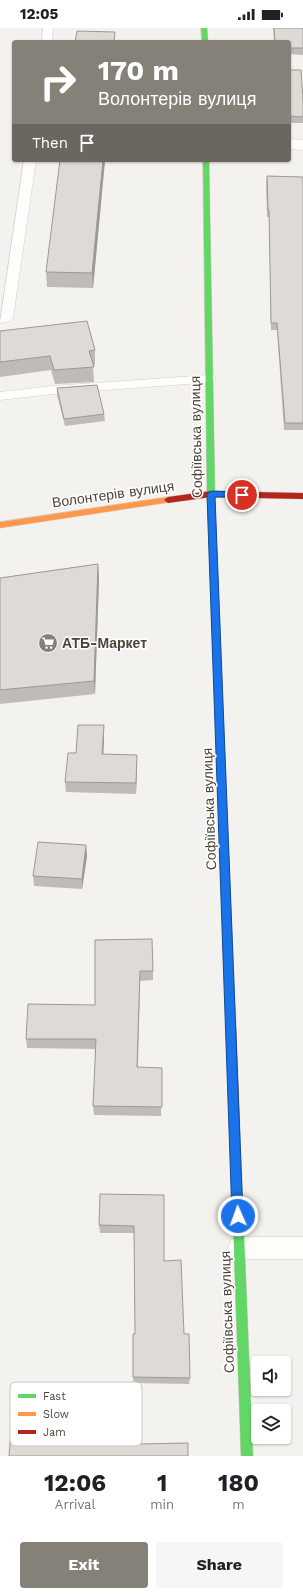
<!DOCTYPE html>
<html lang="en">
<head>
<meta charset="utf-8">
<style>
	:root { --surface:#fff; --page:#f6f6f6; --text:#202124; --muted:#757577; --accent:#868178 }
	body { margin:0; font-family:"Work Sans",sans-serif; background:var(--page); color:var(--text); height:100vh; display:flex; flex-direction:column; font-size:15px; white-space:nowrap }
	* { box-sizing:border-box; margin:0 }
	p { font-size:13px; color:var(--muted) }
	.icon { flex:none; width:22px; height:22px; fill:none; stroke:currentColor; stroke-width:2; stroke-linecap:round; stroke-linejoin:round }
	.map { position:relative; height:1428px; overflow:hidden }
	.panel { display:flex; flex-direction:column; background:var(--surface); flex:1 }
	.panel>* { flex:none }
	.banner { position:absolute; left:12px; top:12px; width:279px; height:122px; border-radius:4px; box-shadow:0 1px 3px #0004; background:#868178; color:#fff; overflow:hidden }
	.fabs { position:absolute; left:251px; top:1328px; display:grid; gap:8px }
	.fabs a { display:grid; place-items:center; width:40px; height:40px; border-radius:4px; background:var(--surface); box-shadow:0 1px 3px #0004; font-size:20px }
	.pin { position:absolute; display:grid; place-items:center; width:34px; height:34px; color:#fff; margin:-17px; border:2px solid #fff; border-radius:50%; box-shadow:0 1px 4px #0007 }
	.me { position:absolute; width:44px; margin:-22px; rotate:358deg; stroke-linejoin:round; filter:drop-shadow(0 0 3px #0008) }
	.turn { display:flex; align-items:center; gap:14px; height:84px; padding:0 20px; font-size:18px }
	.turn .icon { width:52px; height:52px; stroke-width:2.5 }
	.turn b { display:block; font-size:28px; line-height:34px }
	.then { display:flex; align-items:center; height:38px; padding:0 20px; background:#0003; gap:8px; font-size:15px }
	.eta { display:flex; justify-content:space-evenly; align-items:center; height:68px; text-align:center }
	.eta b { font-size:24px; font-weight:700; line-height:28px }
	.button { display:flex; gap:8px; margin-top:auto; padding:8px 20px }
	.button a { flex:1; height:46px; border-radius:4px; background:var(--accent); color:#fff; font-size:16px; font-weight:700; line-height:46px; text-align:center }
	.button a+a { background:var(--page); color:var(--text) }
	.status { display:flex; justify-content:space-between; align-items:center; height:28px; padding:0 20px; background:var(--surface); direction:ltr }
	.status svg { height:11px; fill:currentColor }
	.map>svg:first-child { display:block }
</style>
</head>
<body>
<div class="status"><b>12:05</b><svg viewBox="0 0 49 12"><path d="M0 12V9h3v3zM5 12V6h3v6zM10 12V3h3v9zM15 12V0h3v12zM26 1h20v11H26zM47 4h2v5h-2z"/></svg></div>
<div class="map">
<svg width="303" height="1428" viewBox="0 0 303 1428">
	<rect width="100%" height="100%" fill="#f4f2ee"/>
	<g fill="none" stroke-linecap="round" stroke-linejoin="round">
		<!-- lane casing -->
		<g stroke="#d2d0cb" stroke-width="1">
			<g id="lane">
				<path d="M43 0H53L52 14H42Z"/>
				<path d="M24 132H36L13 290 11 293 0 295Z"/>
				<path d="M209 347 214 348 216 351 214 354 53 366 0 372V364L53 358Z"/>
				<path d="M239 1209H303V1231H239L231 1228 228 1220 231 1212Z"/>
			</g>
		</g>
		<!-- street casing -->
		<g stroke="#d2d0cb" stroke-width="1">
			<path id="street" d="M289 111 303 112V122L289 121Z"/>
		</g>
		<!-- fast casing -->
		<g stroke="#d3cfc5" stroke-width="1">
			<g id="fast">
				<path d="M201 0H207L208 14H202Z"/>
				<path d="M203 132H209L215 466 219 582 215 585 211 582 207 466Z"/>
				<path d="M220 702 223 704 224 706 236 999 235 1002 231 1004 227 1002 226 999 216 706 217 704Z"/>
				<path d="M235 1100 239 1101 240 1105 253 1428H241L230 1105 231 1101Z"/>
			</g>
		</g>
		<!-- slow casing -->
		<g stroke="#d3cfc5" stroke-width="1">
			<path id="slow" d="M168 469 172 472 171 474 0 500V494Z"/>
		</g>
		<!-- jam casing -->
		<g stroke="#d3cfc5" stroke-width="1">
			<g id="jam">
				<path d="M211 463 303 465V471L211 469 168 475 164 472 168 469Z"/>
				<path d="M215 579 219 582 224 706 223 708H217L216 706 211 582Z"/>
				<path d="M231 994 235 996 236 999 240 1105 239 1109 235 1110 231 1109 230 1105 226 999 227 996Z"/>
			</g>
		</g>
		<!-- lane -->
		<use href="#lane" fill="#fdfdfc" fill-rule="evenodd"/>
		<!-- street -->
		<use href="#street" fill="#fdfdfc" fill-rule="evenodd"/>
		<!-- fast -->
		<use href="#fast" fill="#63d668" fill-rule="evenodd"/>
		<!-- slow -->
		<use href="#slow" fill="#ff974d" fill-rule="evenodd"/>
		<!-- jam -->
		<use href="#jam" fill="#b3261e" fill-rule="evenodd"/>
	</g>
	<!-- wall -->
	<g fill="#bfbcb8">
		<path d="M273 0H303V27L289 26V14H274Z"/>
		<path d="M289 42 303 71V95H289Z"/>
		<path d="M105 132 93 260 47 259 46 244Z"/>
		<path d="M267 148 303 149V402H284L277 302H271L269 189H267L266 155Z"/>
		<path d="M0 303 95 322V337H93L94 354 55 356 51 342 0 349Z"/>
		<path d="M57 360 104 386 105 393 65 398 57 367Z"/>
		<path d="M98 536 99 551 95 666 0 676V550Z"/>
		<path d="M104 697V708L103 726 137 737 136 766 66 764 65 754 76 725Z"/>
		<path d="M86 817 87 828 82 861 34 858 33 848Z"/>
		<path d="M95 912 153 943V952L140 953 138 1039 162 1040 161 1088 94 1087 93 1078 96 1021 27 1020 26 1011 95 977Z"/>
		<path d="M164 1167V1233L184 1306 190 1350 189 1356 133 1355 135 1306 134 1205H100L99 1197Z"/>
	</g>
	<!-- shaded-wall -->
	<g fill="#9b9996">
		<path d="M103 132H105L93 260 92 245Z"/>
		<path d="M98 536 99 551 95 666 94 653Z"/>
		<path d="M104 697V708L103 736 102 726Z"/>
		<path d="M137 727V737L136 766V755Z"/>
		<path d="M86 817 87 828 82 861V851Z"/>
		<path d="M140 943V953L137 1048V1039Z"/>
		<path d="M91 1379 92 1385 90 1423 89 1417Z"/>
	</g>
	<!-- building -->
	<g fill="#dedbd6" stroke="#9b9996">
		<path d="M274 0H303V20H289V14H275Z"/>
		<path d="M77 3 115 4 114 14H75Z"/>
		<path d="M289 42H301L303 71V89L289 88Z"/>
		<path d="M60 132H103L92 245 46 244Z"/>
		<path d="M267 148 303 149V395H285L277 295H271L269 182H268Z"/>
		<path d="M87 293 95 322 89 323 94 339 54 342 50 328 0 334V303Z"/>
		<path d="M97 357 104 386 64 391 57 360Z"/>
		<path d="M98 536 94 653 0 662V550Z"/>
		<path d="M78 697H104L102 726 137 727 136 755 65 754 68 725H76Z"/>
		<path d="M38 814 86 817 82 851 33 848Z"/>
		<path d="M152 911 153 943H140L137 1039 162 1040V1079L93 1078 96 1011H26L28 976 95 977V912Z"/>
		<path d="M100 1166 164 1167V1233L181 1232 184 1306H189L190 1350 133 1349V1306H135L134 1198 99 1197Z"/>
		<path d="M13 1377 91 1379 89 1417 188 1415V1428H9Z"/>
	</g>
	<!-- route -->
	<path fill="#1a73e8" stroke="#114b97" d="M211 463 242 464 246 467 242 469H215L243 1188 242 1192 238 1194 234 1192 232 1188 207 466Z"/>
	<!-- icons -->
	<defs>
		<g id="supermarket-disc" transform="scale(1)"><circle r="9.5" fill="#868178" stroke="#fff"/><path d="M-6-5.5h2.5l.6 2H6L4.5 2H-2.5L-4.4-4H-6ZM-1.5 3.2a1.3 1.3 0 1 0 .1 0ZM3 3.2a1.3 1.3 0 1 0 .1 0Z" fill="#fff"/></g>
	</defs>
	<g fill-rule="evenodd">
		<use href="#supermarket-disc" x="48" y="615"/>
	</g>
	<g text-anchor="middle" dominant-baseline="central" stroke-width="3" stroke-linejoin="round" paint-order="stroke">
		<!-- street labels -->
		<g font-size="14" fill="#4b4439" stroke="#fff">
			<text transform="translate(196 409) rotate(-91)">Софіївська вулиця</text>
			<text transform="translate(113 466) rotate(-8)">Волонтерів вулиця</text>
			<text transform="translate(209 781) rotate(-92)">Софіївська вулиця</text>
			<text transform="translate(227 1284) rotate(-92)">Софіївська вулиця</text>
		</g>
		<!-- poi labels -->
		<g font-size="14" font-weight="bold" fill="#4b4439" stroke="#fff" text-anchor="start">
			<text x="62" y="615">АТБ-Маркет</text>
		</g>
	</g>
	<!-- legend -->
	<rect x="10" y="1354" width="132" height="64" rx="6" fill="#fff" stroke="#c9c7c4" stroke-width="1"/>
	<rect x="18" y="1366" width="18" height="4" fill="#63d668"/>
	<rect x="18" y="1384" width="18" height="4" fill="#ff974d"/>
	<rect x="18" y="1402" width="18" height="4" fill="#b3261e"/>
	<g font-size="11" fill="#4b4439">
		<text x="43" y="1372">Fast</text>
		<text x="43" y="1390">Slow</text>
		<text x="43" y="1408">Jam</text>
	</g>
</svg>
<div class="fabs">
<a><svg class="icon" aria-label="sound" viewBox="0 0 24 24"><path d="M4 9h4l5-4v14l-5-4H4zM17 9q2 3 0 6"/></svg></a>
<a><svg class="icon" aria-label="layers" viewBox="0 0 24 24"><path d="M12 4l9 5-9 5-9-5zM3 14l9 5 9-5"/></svg></a>
</div>
<div class="pin" style="left:242px;top:467px;background:#d93025"><svg class="icon" aria-label="arrive" viewBox="0 0 24 24"><path d="M6 21V4h12l-3 4 3 4H6"/></svg></div>
<svg class="me" style="left:238px;top:1188px" viewBox="-20 -20 40 40"><circle r="17" fill="#1a73e8" stroke="#fff" stroke-width="3"/><path d="M0-11L8 9 0 5-8 9z" fill="#fff"/></svg>
<div class="banner">
<div class="turn"><svg class="icon" aria-label="right" viewBox="0 0 24 24"><path d="M7 20v-9h11M14 6l5 5-5 5"/></svg><div><b>170 m</b>Волонтерів вулиця</div></div>
<div class="then">Then<svg class="icon" aria-label="arrive" viewBox="0 0 24 24"><path d="M6 21V4h12l-3 4 3 4H6"/></svg></div>
</div>
</div>
<section class="panel">
<div class="eta">
<div><b>12:06</b><p>Arrival</p></div>
<div><b>1</b><p>min</p></div>
<div><b>180</b><p>m</p></div>
</div>
<div class="button"><a>Exit</a><a>Share</a></div>
</section>
</body>
</html>
